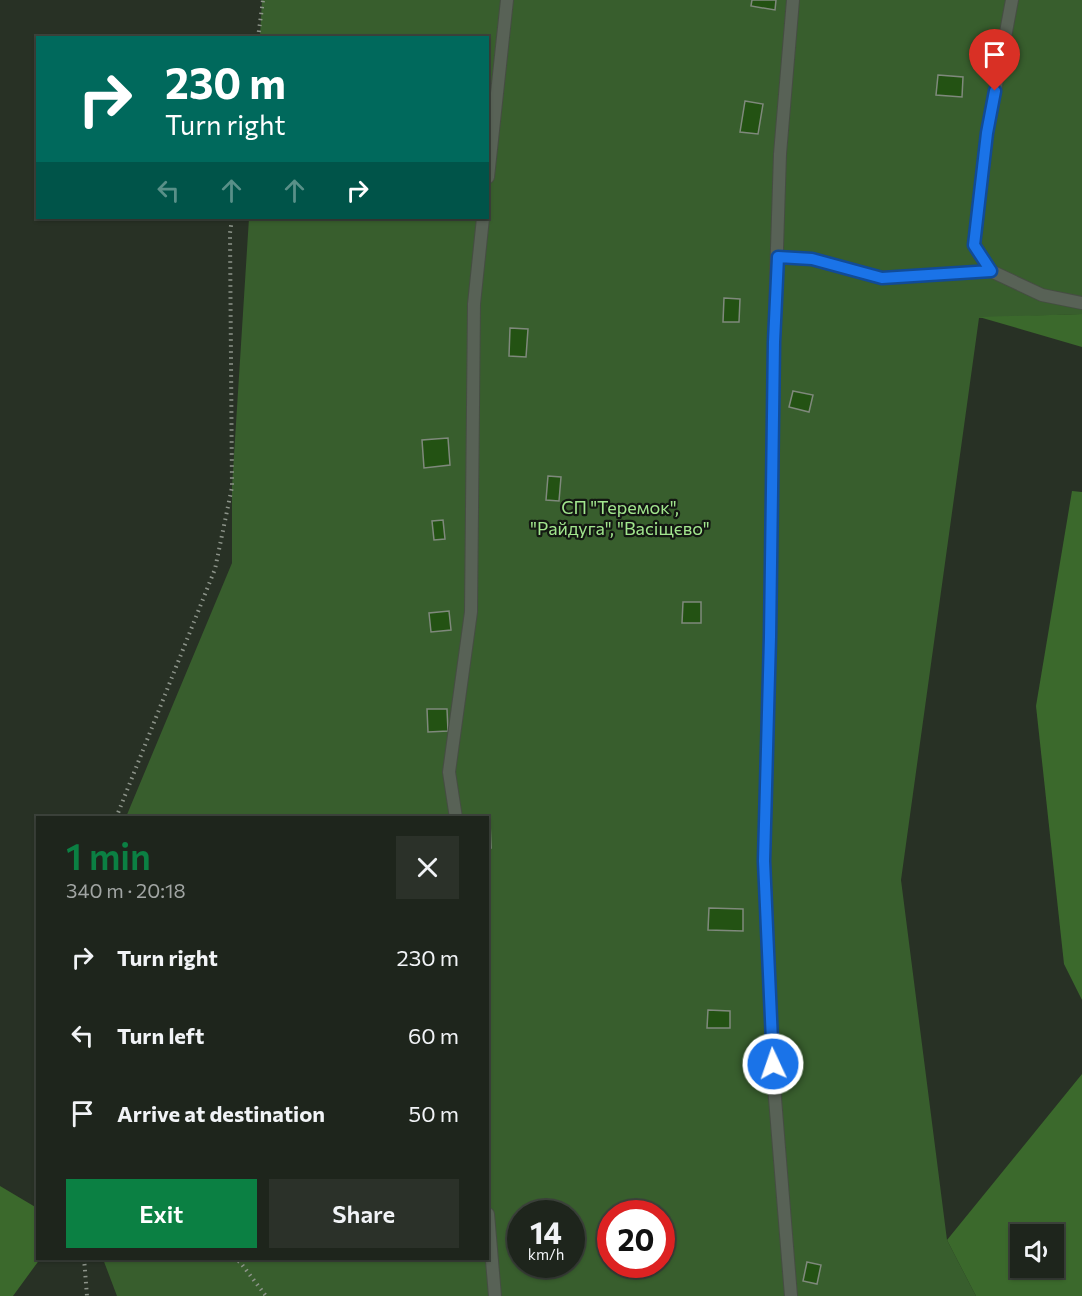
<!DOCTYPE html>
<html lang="en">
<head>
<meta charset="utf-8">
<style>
	:root { --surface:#1e251c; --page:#2b3129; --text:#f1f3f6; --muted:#a1a5a3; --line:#3c423b; --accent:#0b8043 }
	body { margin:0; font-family:Commissioner,sans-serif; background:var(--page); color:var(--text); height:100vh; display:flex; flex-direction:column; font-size:22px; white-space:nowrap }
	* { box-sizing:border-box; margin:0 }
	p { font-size:20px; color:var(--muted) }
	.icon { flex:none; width:33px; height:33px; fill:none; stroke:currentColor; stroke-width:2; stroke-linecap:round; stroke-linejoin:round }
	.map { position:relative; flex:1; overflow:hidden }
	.details { position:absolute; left:36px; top:816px; width:453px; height:444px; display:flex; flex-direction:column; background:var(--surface); border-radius:0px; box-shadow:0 2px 4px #0004,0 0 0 2px var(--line) }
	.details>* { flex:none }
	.hud { position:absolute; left:36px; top:36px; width:453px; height:183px; border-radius:0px; box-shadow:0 2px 4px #0004,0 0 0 2px var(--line); background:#00695c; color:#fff; overflow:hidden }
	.controls { position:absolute; left:1010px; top:1224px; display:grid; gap:12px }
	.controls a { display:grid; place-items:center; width:54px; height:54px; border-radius:0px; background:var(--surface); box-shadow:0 2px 4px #0004,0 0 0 2px var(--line); font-size:30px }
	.speed { position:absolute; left:507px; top:1200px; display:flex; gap:12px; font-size:30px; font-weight:700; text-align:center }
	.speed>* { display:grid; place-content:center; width:78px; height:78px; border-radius:50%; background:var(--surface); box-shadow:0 2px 4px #0004,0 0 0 2px var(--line); line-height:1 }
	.speed small { font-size:15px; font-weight:400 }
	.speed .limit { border:9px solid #d22; background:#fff; color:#111 }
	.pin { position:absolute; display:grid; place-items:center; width:51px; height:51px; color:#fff; margin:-62px -26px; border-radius:50% 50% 50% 0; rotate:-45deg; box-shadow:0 0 6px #0007 }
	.pin .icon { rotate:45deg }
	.me { position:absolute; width:66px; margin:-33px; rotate:357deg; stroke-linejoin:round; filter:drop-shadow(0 0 4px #0008) }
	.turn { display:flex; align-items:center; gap:21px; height:126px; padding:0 30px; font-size:27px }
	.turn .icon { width:78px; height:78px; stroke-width:2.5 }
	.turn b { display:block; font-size:42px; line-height:51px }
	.lanes { display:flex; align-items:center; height:57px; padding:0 30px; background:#0003; justify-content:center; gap:30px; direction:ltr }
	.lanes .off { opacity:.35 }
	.round { display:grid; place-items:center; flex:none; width:63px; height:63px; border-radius:0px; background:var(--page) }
	.overview { display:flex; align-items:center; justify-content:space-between; height:102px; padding:0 30px }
	h1 { font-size:36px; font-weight:600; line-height:45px; color:var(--accent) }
	.cta { display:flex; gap:12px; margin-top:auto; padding:12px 30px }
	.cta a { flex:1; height:69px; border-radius:0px; background:var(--accent); color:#fff; font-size:24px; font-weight:600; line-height:69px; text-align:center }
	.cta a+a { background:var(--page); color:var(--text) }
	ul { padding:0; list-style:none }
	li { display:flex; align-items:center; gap:18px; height:78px; padding:0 30px }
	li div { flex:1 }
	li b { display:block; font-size:22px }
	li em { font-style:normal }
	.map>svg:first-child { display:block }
</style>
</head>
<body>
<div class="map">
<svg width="1082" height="1296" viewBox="0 0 1082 1296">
	<rect width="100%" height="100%" fill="#283125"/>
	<!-- green -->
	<path fill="#385e2d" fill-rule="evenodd" d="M262 0H1082V314L979 318 901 880 947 1240 976 1296H117L103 1259 488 1258V818L126 817 232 563V487L249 218H488V38L260 37ZM520 1214H572V1264H520ZM610 1214H662V1264H610Z"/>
	<!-- forest -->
	<g fill="#3b692c" fill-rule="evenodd">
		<path d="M1082 314V347L979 317Z"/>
		<path d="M1072 491 1082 492V1000L1064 964 1036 706Z"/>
		<path d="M1082 1074V1296H976L947 1240ZM1020 1234H1053V1268H1020Z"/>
		<path d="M0 1186 37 1208 38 1258 40 1259 13 1296H0Z"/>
	</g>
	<!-- building -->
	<g fill="#235213" stroke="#7f897c" stroke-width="1.5">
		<path d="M752 0H776L775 10 751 6Z"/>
		<path d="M938 75 963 77 962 97 936 95Z"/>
		<path d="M745 101 763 104 758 134 740 132Z"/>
		<path d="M724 298 740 299 739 322H723Z"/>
		<path d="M510 328 528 329 526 357 509 356Z"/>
		<path d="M793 391 813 395 809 412 789 407Z"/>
		<path d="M448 438 450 465 424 468 422 440Z"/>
		<path d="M548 476 561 477 559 501 546 500Z"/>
		<path d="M443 520 445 539 434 540 432 521Z"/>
		<path d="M683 602H701V623H682Z"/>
		<path d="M449 611 451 630 431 632 429 613Z"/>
		<path d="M427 709H447L448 731 428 732Z"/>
		<path d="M488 821H490L491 848H488Z"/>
		<path d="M709 908 743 909V931L708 930Z"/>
		<path d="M708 1010 730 1011V1028H707Z"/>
		<path d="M807 1262 821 1265 817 1284 803 1281Z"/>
	</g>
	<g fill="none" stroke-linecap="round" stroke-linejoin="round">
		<!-- lane casing -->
		<g stroke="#464d43" stroke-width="14">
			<g id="lane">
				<path d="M1012 0 987 133 974 245 991 271 1042 295 1082 303"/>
				<path d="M488 177 507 0"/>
				<path d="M778 257 812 259 882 278 991 271"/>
				<path d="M456 818 449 772 471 612 474 304 483 218"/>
				<path d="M488 1214 495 1296"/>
				<path d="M791 1296 774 1086 764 861 770 637 774 342 780 154 793 0"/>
			</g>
		</g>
		<!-- path -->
		<g stroke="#8d948a" stroke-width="4" stroke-dasharray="1.5 4.5" stroke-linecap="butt">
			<path d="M258 38 263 0"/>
			<path d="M116 818 215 569 232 487 230 233 232 218"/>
			<path d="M84 1258 87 1296"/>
			<path d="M233 1258 240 1262 266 1296"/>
		</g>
		<!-- lane -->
		<use href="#lane" stroke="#586256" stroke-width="12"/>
	</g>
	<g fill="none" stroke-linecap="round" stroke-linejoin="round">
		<!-- route casing -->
		<g stroke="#114b97" stroke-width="15">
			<path id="route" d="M773 1064 764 861 770 637 774 342 778 257 812 259 882 278 991 271 974 245 987 133 995 91"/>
		</g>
		<!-- route -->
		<use href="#route" stroke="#1a73e8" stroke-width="10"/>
	</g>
	<g text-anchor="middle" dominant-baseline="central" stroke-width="4.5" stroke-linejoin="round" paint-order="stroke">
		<!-- park labels -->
		<g font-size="18" fill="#a2e68e" stroke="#131712">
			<text x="620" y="507">СП "Теремок",<tspan x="620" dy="21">"Райдуга", "Васіщєво"</tspan></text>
		</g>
	</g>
</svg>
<div class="controls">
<a><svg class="icon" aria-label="sound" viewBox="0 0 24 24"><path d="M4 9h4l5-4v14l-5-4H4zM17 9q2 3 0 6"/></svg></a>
</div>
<div class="speed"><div>14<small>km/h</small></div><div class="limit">20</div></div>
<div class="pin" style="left:995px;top:91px;background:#d93025"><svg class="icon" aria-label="arrive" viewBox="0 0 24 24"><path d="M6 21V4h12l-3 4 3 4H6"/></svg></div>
<svg class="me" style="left:773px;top:1064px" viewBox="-20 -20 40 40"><circle r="17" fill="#1a73e8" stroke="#fff" stroke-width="3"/><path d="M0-11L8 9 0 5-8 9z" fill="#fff"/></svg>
<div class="hud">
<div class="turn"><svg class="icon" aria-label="right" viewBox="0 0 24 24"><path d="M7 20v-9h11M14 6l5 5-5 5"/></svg><div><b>230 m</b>Turn right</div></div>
<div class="lanes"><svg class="icon off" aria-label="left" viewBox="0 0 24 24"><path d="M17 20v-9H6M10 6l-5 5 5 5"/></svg><svg class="icon off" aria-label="ahead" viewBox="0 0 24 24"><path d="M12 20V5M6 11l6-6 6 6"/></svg><svg class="icon off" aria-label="ahead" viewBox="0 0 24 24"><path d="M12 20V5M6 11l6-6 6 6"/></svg><svg class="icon" aria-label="right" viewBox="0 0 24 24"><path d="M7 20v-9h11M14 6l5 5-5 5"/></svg></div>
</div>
<section class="details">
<div class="overview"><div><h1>1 min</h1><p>340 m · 20:18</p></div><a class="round"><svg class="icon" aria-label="close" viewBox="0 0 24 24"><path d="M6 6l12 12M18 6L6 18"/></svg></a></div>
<ul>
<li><svg class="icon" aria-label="right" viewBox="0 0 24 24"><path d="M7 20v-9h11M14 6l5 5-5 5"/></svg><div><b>Turn right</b></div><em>230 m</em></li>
<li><svg class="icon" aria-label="left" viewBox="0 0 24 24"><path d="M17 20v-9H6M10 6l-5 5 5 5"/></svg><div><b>Turn left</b></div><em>60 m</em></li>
<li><svg class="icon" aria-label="arrive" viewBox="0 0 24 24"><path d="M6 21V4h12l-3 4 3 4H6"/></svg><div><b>Arrive at destination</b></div><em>50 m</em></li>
</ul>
<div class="cta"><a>Exit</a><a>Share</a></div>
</section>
</div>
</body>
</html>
